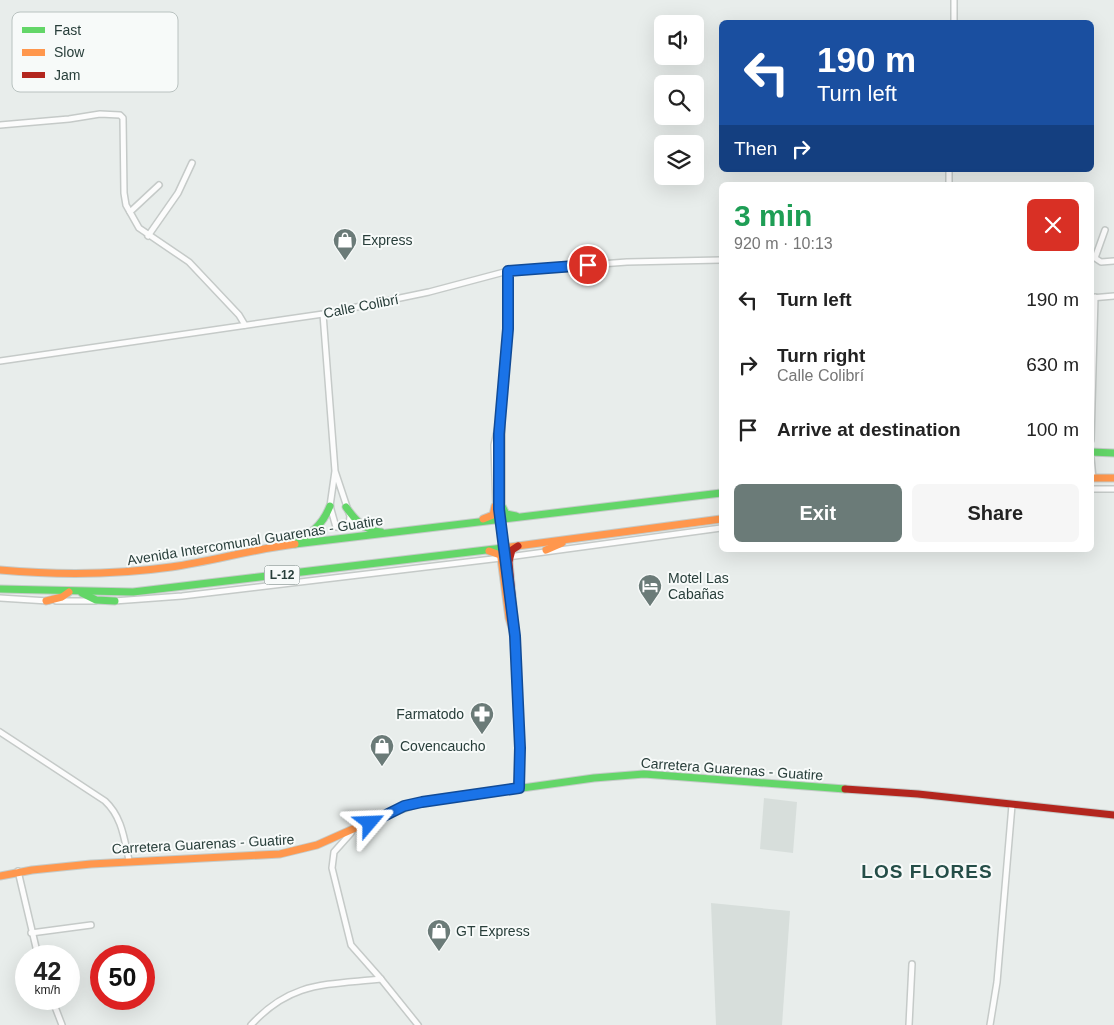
<!DOCTYPE html>
<html lang="en">
<head>
<meta charset="utf-8">
<style>
	:root { --surface:#fff; --page:#f6f6f6; --text:#222; --muted:#767676; --accent:#6b7b78 }
	body { margin:0; font-family:Arial,sans-serif; background:var(--page); color:var(--text); height:100vh; display:flex; flex-direction:column; font-size:19px; white-space:nowrap }
	* { box-sizing:border-box; margin:0 }
	p { font-size:16px; color:var(--muted) }
	.icon { flex:none; width:28px; height:28px; fill:none; stroke:currentColor; stroke-width:2; stroke-linecap:round; stroke-linejoin:round }
	.map { position:relative; flex:1; overflow:hidden }
	.drawer { position:absolute; left:719px; top:182px; width:375px; height:370px; display:flex; flex-direction:column; background:var(--surface); border-radius:8px; box-shadow:0 5px 20px #0002 }
	.drawer>* { flex:none }
	.top-card { position:absolute; left:719px; top:20px; width:375px; height:152px; border-radius:8px; box-shadow:0 5px 20px #0002; background:#1a4fa0; color:#fff; overflow:hidden }
	.fabs { position:absolute; left:654px; top:15px; display:grid; gap:10px }
	.fabs a { display:grid; place-items:center; width:50px; height:50px; border-radius:8px; background:var(--surface); box-shadow:0 5px 20px #0002; font-size:25px }
	.speed { position:absolute; left:15px; top:945px; display:flex; gap:10px; font-size:25px; font-weight:700; text-align:center }
	.speed>* { display:grid; place-content:center; width:65px; height:65px; border-radius:50%; background:var(--surface); box-shadow:0 5px 20px #0002; line-height:1 }
	.speed small { font-size:12px; font-weight:400 }
	.speed .limit { border:8px solid #d22; background:#fff; color:#111 }
	.pin { position:absolute; display:grid; place-items:center; width:42px; height:42px; color:#fff; margin:-21px; border:2px solid #fff; border-radius:50%; box-shadow:0 1px 5px #0007 }
	.me { position:absolute; width:55px; margin:-28px; rotate:64deg; stroke-linejoin:round; filter:drop-shadow(0 0 4px #0008) }
	.turn { display:flex; align-items:center; gap:18px; height:105px; padding:0 15px; font-size:22px }
	.turn .icon { width:65px; height:65px; stroke-width:2.5 }
	.turn b { display:block; font-size:35px; line-height:42px }
	.then { display:flex; align-items:center; height:48px; padding:0 15px; background:#0003; gap:10px; font-size:19px }
	.round { display:grid; place-items:center; flex:none; width:52px; height:52px; border-radius:8px; background:var(--page) }
	.overview { display:flex; align-items:center; justify-content:space-between; height:85px; padding:0 15px }
	h1 { font-size:30px; font-weight:700; line-height:38px; color:#1e9e55 }
	.action { display:flex; gap:10px; margin-top:auto; padding:10px 15px }
	.action a { flex:1; height:58px; border-radius:8px; background:var(--accent); color:#fff; font-size:20px; font-weight:700; line-height:58px; text-align:center }
	.action a+a { background:var(--page); color:var(--text) }
	ul { padding:0; list-style:none }
	li { display:flex; align-items:center; gap:15px; height:65px; padding:0 15px }
	li div { flex:1 }
	li b { display:block; font-size:19px }
	li em { font-style:normal }
	.map>svg:first-child { display:block }
</style>
</head>
<body>
<div class="map">
<svg width="1114" height="1025" viewBox="0 0 1114 1025">
	<rect width="100%" height="100%" fill="#e8edeb"/>
	<!-- built -->
	<g fill="#d7dedb">
		<path d="M764 798 797 802 793 853 760 849Z"/>
		<path d="M711 903 790 911 782 1025H716Z"/>
	</g>
	<g fill="none" stroke-linecap="round" stroke-linejoin="round">
		<!-- street casing -->
		<g stroke="#c5cac8" stroke-width="8">
			<g id="street">
				<path d="M954 22V0"/>
				<path d="M0 125 69 119 100 114 120 115 123 118 124 193 126 205 139 228 189 262 239 315 245 325"/>
				<path d="M949 185V170"/>
				<path d="M130 212 159 185"/>
				<path d="M1105 230 1095 258 1101 262 1114 261"/>
				<path d="M148 236 178 193 192 163"/>
				<path d="M1091 298 1114 296"/>
				<path d="M323 314 335 471 330 506 336 527 345 528 349 525 350 516 335 471"/>
				<path d="M0 361 323 314 429 292 508 271 627 262 721 260"/>
				<path d="M502 404V508"/>
				<path d="M501 406 509 313 508 271"/>
				<path d="M1091 440 1095 297"/>
				<path d="M1091 458 1093 478"/>
				<path d="M499 472V430"/>
				<path d="M1091 489H1114"/>
				<path d="M496 508 494 445 500 418"/>
				<path d="M0 598 48 601"/>
				<path d="M56 601H95"/>
				<path d="M114 601 182 596 501 558 721 528"/>
				<path d="M515 636 520 748 519 788"/>
				<path d="M0 732 105 801C122 817 124 838 129 860"/>
				<path d="M351 833 334 852 332 868 351 945 381 979 418 1025"/>
				<path d="M18 871 38 956"/>
				<path d="M31 933 91 925"/>
				<path d="M52 999 62 1025"/>
				<path d="M251 1025C291 981 326 985 381 979"/>
				<path d="M909 1025 912 964"/>
				<path d="M990 1025 997 982 1012 805"/>
			</g>
		</g>
		<!-- fast casing -->
		<g stroke="#c5cbc9" stroke-width="9">
			<g id="fast">
				<path d="M1091 452 1114 453"/>
				<path d="M502 506 506 514 516 516"/>
				<path d="M346 507C355 520 364 530 381 532"/>
				<path d="M294 541C312 535 323 524 330 506"/>
				<path d="M295 544 721 493"/>
				<path d="M0 589 133 592 503 548"/>
				<path d="M82 593 96 600 115 601"/>
				<path d="M380 817 422 802 594 778 644 774 845 789"/>
			</g>
		</g>
		<!-- slow casing -->
		<g stroke="#c5cbc9" stroke-width="9">
			<g id="slow">
				<path d="M1091 478H1114"/>
				<path d="M483 519 493 515 495 506"/>
				<path d="M503 548 721 519"/>
				<path d="M546 550 562 543"/>
				<path d="M489 551 500 555 501 558 509 618 514 634"/>
				<path d="M0 570C57 575 114 575 171 567 213 561 253 549 295 544"/>
				<path d="M46 601 62 597 69 592"/>
				<path d="M0 876 32 870 91 864 280 854 317 845 380 817"/>
			</g>
		</g>
		<!-- jam casing -->
		<g stroke="#c5cbc9" stroke-width="9">
			<g id="jam">
				<path d="M515 628 509 562 512 550 518 546"/>
				<path d="M845 789 918 794 1114 815"/>
			</g>
		</g>
		<!-- street -->
		<use href="#street" stroke="#fcfcfc" stroke-width="5"/>
		<!-- fast -->
		<use href="#fast" stroke="#63d668" stroke-width="7"/>
		<!-- slow -->
		<use href="#slow" stroke="#ff974d" stroke-width="7"/>
		<!-- jam -->
		<use href="#jam" stroke="#b3261e" stroke-width="7"/>
		<!-- street-bridge casing -->
		<g stroke="#c5cac8" stroke-width="8" stroke-linecap="butt">
			<path id="street-bridge" d="M499 472V509L515 636"/>
		</g>
		<!-- street-bridge -->
		<use href="#street-bridge" stroke="#fcfcfc" stroke-width="5"/>
	</g>
	<g fill="none" stroke-linecap="round" stroke-linejoin="round">
		<!-- route casing -->
		<g stroke="#114b97" stroke-width="12">
			<path id="route" d="M370 823 404 806 422 802 519 788 520 748 515 636 499 509V434L508 329V271L588 265"/>
		</g>
		<!-- route -->
		<use href="#route" stroke="#1a73e8" stroke-width="9"/>
	</g>
	<!-- icons -->
	<defs>
		<g id="shop-pin" transform="scale(1.25)"><path d="M0 17L-7.5 6A9.5 9.5 0 1 1 7.5 6Z" fill="#6b7b78" stroke="#f7faf9"/><path d="M-5-2.5h2.3a2.7 3.5 0 0 1 5.4 0H5L5.5 6h-11ZM-1.5-2.5h3a1.5 2.3 0 0 0-3 0Z" fill="#fff"/></g>
		<g id="hotel-pin" transform="scale(1.25)"><path d="M0 17L-7.5 6A9.5 9.5 0 1 1 7.5 6Z" fill="#6b7b78" stroke="#f7faf9"/><path d="M-6-4.5h1.5V1H6V5H4.5V3h-9V5H-6ZM-4 0a1.8 1.8 0 1 1 3.6 0ZM.5 0V-2.5h3Q6-2.5 6 0Z" fill="#fff"/></g>
		<g id="pharmacy-pin" transform="scale(1.25)"><path d="M0 17L-7.5 6A9.5 9.5 0 1 1 7.5 6Z" fill="#6b7b78" stroke="#f7faf9"/><path d="M-2-6h4v4h4v4h-4v4h-4v-4h-4v-4h4Z" fill="#fff"/></g>
	</defs>
	<g fill-rule="evenodd">
		<use href="#shop-pin" x="345" y="240"/>
		<use href="#hotel-pin" x="650" y="586"/>
		<use href="#pharmacy-pin" x="482" y="714"/>
		<use href="#shop-pin" x="382" y="746"/>
		<use href="#shop-pin" x="439" y="931"/>
	</g>
	<g text-anchor="middle" dominant-baseline="central" stroke-width="4" stroke-linejoin="round" paint-order="stroke">
		<!-- shield labels -->
		<rect fill="#f7faf9" stroke="#667673" stroke-width="1" x="264.5" y="565.5" width="35" height="19" rx="4"/>
		<g font-size="12" font-weight="bold" fill="#283e3a">
			<text x="282" y="575">L-12</text>
		</g>
		<!-- poi labels -->
		<g font-size="14" fill="#283e3a" stroke="#f7faf9" text-anchor="start">
			<text x="362" y="240">Express</text>
			<text x="668" y="578">Motel Las<tspan x="668" dy="16">Cabañas</tspan></text>
			<text x="464" y="714" text-anchor="end">Farmatodo</text>
			<text x="400" y="746">Covencaucho</text>
			<text x="456" y="931">GT Express</text>
		</g>
		<!-- street labels -->
		<g font-size="14" fill="#283e3a" stroke="#f7faf9">
			<text transform="translate(361 306) rotate(-11)">Calle Colibrí</text>
			<text transform="translate(255 540) rotate(-9)">Avenida Intercomunal Guarenas - Guatire</text>
			<text transform="translate(732 769) rotate(4)">Carretera Guarenas - Guatire</text>
			<text transform="translate(203 844) rotate(-3)">Carretera Guarenas - Guatire</text>
		</g>
		<!-- district labels -->
		<g font-size="19" font-weight="bold" letter-spacing="1" fill="#254e48" stroke="#f7faf9">
			<text x="927" y="871">LOS FLORES</text>
		</g>
	</g>
	<!-- legend -->
	<rect x="12" y="12" width="166" height="80" rx="8" fill="#f7faf9" stroke="#b9c2c0" stroke-width="1"/>
	<rect x="22" y="27" width="23" height="6" fill="#63d668"/>
	<rect x="22" y="49" width="23" height="7" fill="#ff974d"/>
	<rect x="22" y="72" width="23" height="6" fill="#b3261e"/>
	<g font-size="14" fill="#283e3a">
		<text x="54" y="35">Fast</text>
		<text x="54" y="57">Slow</text>
		<text x="54" y="80">Jam</text>
	</g>
</svg>
<div class="fabs">
<a><svg class="icon" aria-label="sound" viewBox="0 0 24 24"><path d="M4 9h4l5-4v14l-5-4H4zM17 9q2 3 0 6"/></svg></a>
<a><svg class="icon" aria-label="search" viewBox="0 0 24 24"><circle cx="10" cy="10" r="6"/><path d="M15 15l6 6"/></svg></a>
<a><svg class="icon" aria-label="layers" viewBox="0 0 24 24"><path d="M12 4l9 5-9 5-9-5zM3 14l9 5 9-5"/></svg></a>
</div>
<div class="speed"><div>42<small>km/h</small></div><div class="limit">50</div></div>
<div class="pin" style="left:588px;top:265px;background:#d93025"><svg class="icon" aria-label="arrive" viewBox="0 0 24 24"><path d="M6 21V4h12l-3 4 3 4H6"/></svg></div>
<svg class="me" style="left:370px;top:823px" viewBox="-20 -20 40 40"><path d="M0-17L14 15 0 8-14 15z" fill="#1a73e8" stroke="#fff" stroke-width="4"/></svg>
<div class="top-card">
<div class="turn"><svg class="icon" aria-label="left" viewBox="0 0 24 24"><path d="M17 20v-9H6M10 6l-5 5 5 5"/></svg><div><b>190 m</b>Turn left</div></div>
<div class="then">Then<svg class="icon" aria-label="right" viewBox="0 0 24 24"><path d="M7 20v-9h11M14 6l5 5-5 5"/></svg></div>
</div>
<section class="drawer">
<div class="overview"><div><h1>3 min</h1><p>920 m · 10:13</p></div><a class="round" style="background:#d93025;color:#fff"><svg class="icon" aria-label="close" viewBox="0 0 24 24"><path d="M6 6l12 12M18 6L6 18"/></svg></a></div>
<ul>
<li><svg class="icon" aria-label="left" viewBox="0 0 24 24"><path d="M17 20v-9H6M10 6l-5 5 5 5"/></svg><div><b>Turn left</b></div><em>190 m</em></li>
<li><svg class="icon" aria-label="right" viewBox="0 0 24 24"><path d="M7 20v-9h11M14 6l5 5-5 5"/></svg><div><b>Turn right</b><p>Calle Colibrí</p></div><em>630 m</em></li>
<li><svg class="icon" aria-label="arrive" viewBox="0 0 24 24"><path d="M6 21V4h12l-3 4 3 4H6"/></svg><div><b>Arrive at destination</b></div><em>100 m</em></li>
</ul>
<div class="action"><a>Exit</a><a>Share</a></div>
</section>
</div>
</body>
</html>
